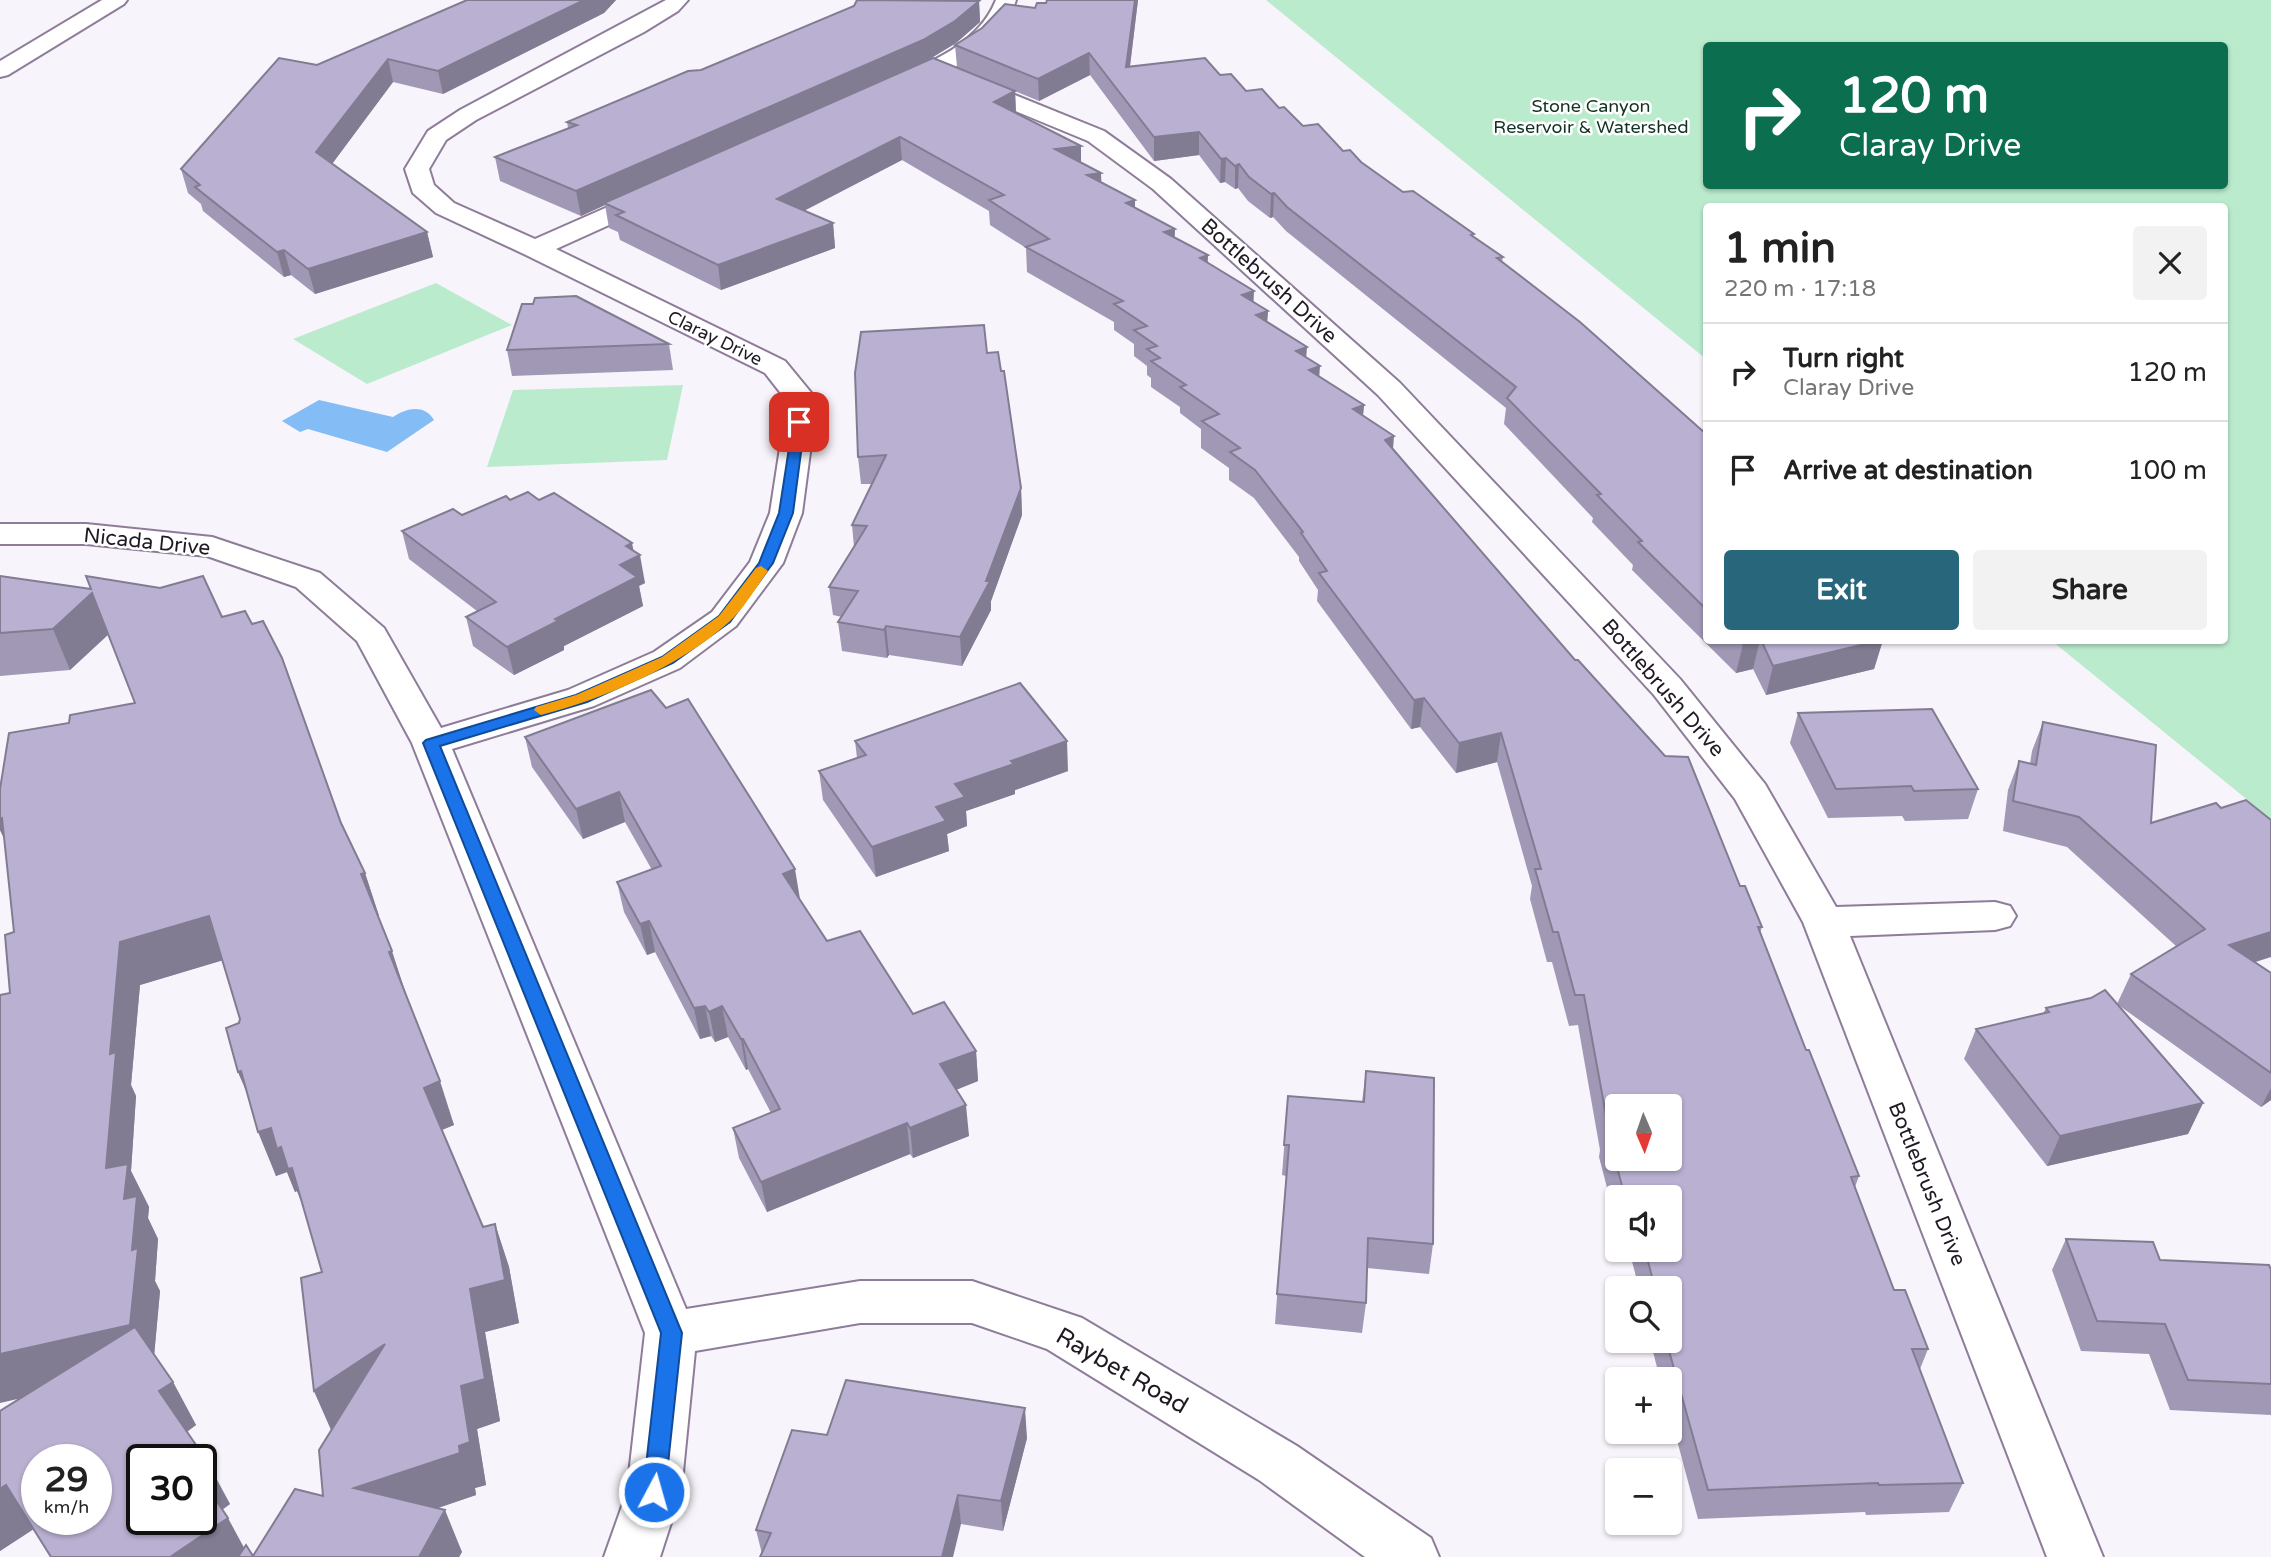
<!DOCTYPE html>
<html lang="en">
<head>
<meta charset="utf-8">
<style>
	:root { --surface:#fff; --page:#f2f2f2; --text:#222; --muted:#767676; --line:#e0e0e0; --accent:#28667c }
	body { margin:0; font-family:"Varela Round",sans-serif; background:var(--page); color:var(--text); height:100vh; display:flex; flex-direction:column; font-size:26px; white-space:nowrap }
	* { box-sizing:border-box; margin:0 }
	p { font-size:23px; color:var(--muted) }
	.icon { flex:none; width:38px; height:38px; fill:none; stroke:currentColor; stroke-width:2; stroke-linecap:round; stroke-linejoin:round }
	.map { position:relative; flex:1; overflow:hidden }
	.sheet { position:absolute; left:1703px; top:203px; width:525px; height:441px; display:flex; flex-direction:column; background:var(--surface); border-radius:7px; box-shadow:0 2px 5px #0004 }
	.sheet>* { flex:none }
	.guide { position:absolute; left:1703px; top:42px; width:525px; height:147px; border-radius:7px; box-shadow:0 2px 5px #0004; background:#0b6e4f; color:#fff; overflow:hidden }
	.needle { width:46px; rotate:178deg }
	.fabs { position:absolute; left:1605px; top:1094px; display:grid; gap:14px }
	.fabs a { display:grid; place-items:center; width:77px; height:77px; border-radius:7px; background:var(--surface); box-shadow:0 2px 5px #0004; font-size:35px }
	.speed { position:absolute; left:21px; top:1444px; display:flex; gap:14px; font-size:35px; font-weight:700; text-align:center }
	.speed>* { display:grid; place-content:center; width:91px; height:91px; border-radius:50%; background:var(--surface); box-shadow:0 2px 5px #0004; line-height:1 }
	.speed small { font-size:18px; font-weight:400 }
	.speed .limit { border:4px solid #111; border-radius:10px; background:#fff; color:#111 }
	.pin { position:absolute; display:grid; place-items:center; width:60px; height:60px; color:#fff; margin:-30px; border-radius:14px; box-shadow:0 4px 10px #0006 }
	.me { position:absolute; width:77px; margin:-38px; rotate:6deg; stroke-linejoin:round; filter:drop-shadow(0 0 5px #0008) }
	.turn { display:flex; align-items:center; gap:24px; height:147px; padding:0 21px; font-size:32px }
	.turn .icon { width:91px; height:91px; stroke-width:2.5 }
	.turn b { display:block; font-size:49px; line-height:60px }
	.round { display:grid; place-items:center; flex:none; width:74px; height:74px; border-radius:7px; background:var(--page) }
	.overview { display:flex; align-items:center; justify-content:space-between; height:119px; padding:0 21px }
	h1 { font-size:42px; font-weight:700; line-height:52px }
	.primary-button { display:flex; gap:14px; margin-top:auto; padding:14px 21px }
	.primary-button a { flex:1; height:80px; border-radius:7px; background:var(--accent); color:#fff; font-size:28px; font-weight:700; line-height:80px; text-align:center }
	.primary-button a+a { background:var(--page); color:var(--text) }
	ul { padding:0; list-style:none }
	li { display:flex; align-items:center; gap:21px; height:98px; padding:0 21px; border-top:2px solid var(--line) }
	li div { flex:1 }
	li b { display:block; font-size:26px }
	li em { font-style:normal }
	.map>svg:first-child { display:block }
</style>
</head>
<body>
<div class="map">
<svg width="2271" height="1557" viewBox="0 0 2271 1557">
	<rect width="100%" height="100%" fill="#f8f4fb"/>
	<!-- green -->
	<g fill="#bbebcd" fill-rule="evenodd">
		<path d="M1266 0H2271V819L2052 641 2224 640V206H1706V359ZM1706 46H2224V186H1706Z"/>
		<path d="M436 283 512 325 367 384 293 339Z"/>
		<path d="M683 385 667 460 487 467 513 390Z"/>
	</g>
	<!-- water -->
	<path fill="#84bcf6" d="M319 400 393 417C407 408 424 404 434 420L387 452 308 429 300 432 282 421Z"/>
	<g fill="none" stroke-linecap="round" stroke-linejoin="round">
		<!-- street casing -->
		<g stroke="#8e7c99" stroke-width="4">
			<g id="street">
				<path d="M666 0H688L678 11 644 32 476 120 446 140 429 169 434 185 454 203 535 239 644 191 653 188 662 191 666 196 662 201 556 249 785 361 813 395 814 422 802 513 783 563 736 626 680 668 594 706 452 749 686 1309 860 1281H972L1082 1318 1297 1446 1431 1538 1439 1557H1365L1259 1480 1047 1349 972 1323H860L695 1351 681 1492 660 1557H604L627 1492 645 1333 412 743 357 641 296 587 207 556 86 544H0V524H86L212 537 320 573 384 628 441 728 568 690 654 652 712 612 750 562 770 513 784 422 783 396 765 373 526 255 436 213 413 193 405 169 428 131 460 110Z"/>
				<path d="M996 0H1016C1012 12 1007 23 998 34 981 54 914 97 888 91L885 86 888 81C929 63 978 45 996 0Z"/>
				<path d="M968 76 1104 131 1171 179 1400 383 1680 679 1765 784 1836 907 1995 902 2010 906 2016 916 2010 926 1995 930 1850 936 2103 1557H2047L1803 922 1735 799 1654 695 1378 395 1153 189 1088 141 960 88 957 83 960 78Z"/>
			</g>
		</g>
		<!-- secondary casing -->
		<g stroke="#8e7c99" stroke-width="4">
			<path id="secondary" d="M102 0H127L124 4 8 75 0 77V61Z"/>
		</g>
		<!-- street -->
		<use href="#street" fill="#fff" fill-rule="evenodd"/>
		<!-- secondary -->
		<use href="#secondary" fill="#fff" fill-rule="evenodd"/>
	</g>
	<!-- wall -->
	<g fill="#a098b5" fill-rule="evenodd">
		<path d="M467 0H616L604 13 443 94 393 82 332 164 427 232 433 257 315 294 291 275 284 277 203 211 201 204 188 193 181 169 317 65Z"/>
		<path d="M1047 0H1138L1130 67 1220 75 1246 91 1279 108 1303 126 1361 162 1403 192 1474 237 1503 257 1502 262 1706 434V640H1883L1874 669 1766 695 1753 669 1736 673 1632 570 1633 565 1592 522 1593 518 1504 424 1506 408 1286 231 1273 217 1270 218 1248 201 1238 188 1235 189 1225 182 1220 183 1199 155 1154 161 1090 75 1039 101 1015 91 1016 113 1081 146V163L1101 183 1135 208 1175 229 1174 238 1208 255 1207 263 1253 302 1268 311 1267 322 1306 358 1319 377 1364 405 1363 416 1393 449 1740 886 1762 927 1760 933 1806 1050 1859 1176 1855 1187 1894 1290 1928 1349 1920 1369 1963 1483 1949 1512 1866 1515 1865 1512 1698 1519 1670 1414V1379H1660L1650 1340H1670V1288H1639L1629 1250H1670V1197H1617V1226L1599 1157 1600 1150 1578 1025 1569 1026 1552 962H1547L1530 899 1532 886 1497 762 1456 773 1420 727 1411 729 1317 601 1318 590 1299 561V557L1254 498 1229 480V468L1201 448V429L1180 413V407L1151 387V378L1147 375V366L1134 356V344L1114 330V322L1027 272 1026 248 990 225 989 211 902 160 804 211 833 223 835 248 721 290 620 240 618 232 609 228 605 205 581 216 500 181 495 157 568 128 567 122 701 70 979 1 980 22 956 43 929 59 957 67 955 45 1046 3Z"/>
		<path d="M533 304 669 344 673 370 512 376 507 350Z"/>
		<path d="M987 353 1001 371 1021 488 1022 515 991 601V610L962 666 889 655 887 658 842 651 838 622 842 617 833 615 829 587 854 547 852 525 872 484H861L858 457Z"/>
		<path d="M510 500H539L633 551 645 583 639 586 643 606 564 646V650L514 675 473 646 466 617 477 611 409 559 402 531 462 515Z"/>
		<path d="M0 576 222 617 341 823 365 873 379 916H378L405 994 454 1125 442 1130 483 1227 495 1224 509 1267 519 1323 485 1332 500 1421 477 1429 486 1485 475 1488 476 1495 438 1508 462 1552 459 1557H51L34 1529 0 1551 21 1398 10 993 14 932 5 840 0 830V789L69 723 135 703 108 634 70 670 0 676ZM223 960 240 1019 239 1023 238 1072 246 1091 276 1176 287 1172 295 1192 297 1191 303 1206 322 1272 314 1391 331 1430 323 1496 253 1556 244 1548 222 1510 230 1504 187 1432 196 1425 173 1382 154 1355 160 1291 155 1281 158 1239 148 1218 149 1207 131 1171 136 1096 131 1085 140 985Z"/>
		<path d="M1798 713 1978 789 1968 819 1905 821 1902 816 1828 818 1790 743Z"/>
		<path d="M2043 722 2151 823 2255 962 2271 973V1100L2261 1107 2117 1004 2131 974 2176 946 2067 847 2003 831 2008 790 2019 761 2030 764 2032 751Z"/>
		<path d="M525 737 800 900 827 941 913 1014 976 1051 978 1081 956 1090 969 1136 913 1158 910 1154 767 1212 739 1158 733 1128 771 1113 748 1069 746 1070 728 1037 715 1042 711 1036 700 1039 655 952 647 955 624 912 617 882 652 870 625 822 583 839 532 767Z"/>
		<path d="M855 741 1068 771 1015 790V794L966 811 967 826 947 834 949 851 876 877 823 800 819 771 857 758Z"/>
		<path d="M2046 1008 2203 1103 2188 1134 2047 1166 1964 1059 1976 1029 2043 1014Z"/>
		<path d="M1366 1071 1433 1244 1429 1274 1367 1268 1366 1303 1362 1333 1275 1324 1286 1176 1282 1175 1288 1096 1362 1102Z"/>
		<path d="M2066 1239 2160 1260 2271 1270V1415L2170 1410 2149 1354 2081 1351 2052 1270Z"/>
		<path d="M827 1435 1027 1438 1003 1531 961 1524 762 1554 756 1530Z"/>
	</g>
	<!-- shaded-wall -->
	<g fill="#827c93">
		<path d="M584 0H616L604 13 443 94 438 71Z"/>
		<path d="M1135 0H1138L1127 89 1126 67Z"/>
		<path d="M979 1 980 22 956 43 925 62 604 203 605 205 581 216 576 191Z"/>
		<path d="M1089 53 1090 75 1039 101 1038 79Z"/>
		<path d="M388 59 393 82 323 176 316 152Z"/>
		<path d="M1015 91 1016 114 994 102Z"/>
		<path d="M1199 132V155L1154 161V137Z"/>
		<path d="M900 137 902 160 780 223 777 199Z"/>
		<path d="M1081 146V170L1055 149Z"/>
		<path d="M1226 158 1225 182 1220 183 1221 159Z"/>
		<path d="M1239 164 1238 188 1235 189V166Z"/>
		<path d="M1101 173 1102 197 1087 175Z"/>
		<path d="M1274 193 1273 217 1270 218 1271 194Z"/>
		<path d="M1135 200V225L1126 203Z"/>
		<path d="M833 223 835 248 721 290 718 265Z"/>
		<path d="M1175 229 1174 253 1164 232Z"/>
		<path d="M427 232 433 257 315 294 308 269Z"/>
		<path d="M284 250 291 275 284 277 277 252Z"/>
		<path d="M1208 255 1207 280 1200 258Z"/>
		<path d="M1254 291 1253 317 1242 295Z"/>
		<path d="M1268 311 1266 337 1256 315Z"/>
		<path d="M1307 347 1305 373 1296 351Z"/>
		<path d="M1320 366 1318 393 1309 370Z"/>
		<path d="M1364 405 1361 432 1353 409Z"/>
		<path d="M1394 436 1392 463 1385 440Z"/>
		<path d="M1021 488 1022 515 991 601V610L962 666 960 637 986 581Z"/>
		<path d="M632 543 635 558 640 555 645 583 639 586 643 606 564 646V650L514 675 507 647 555 619 620 565 626 546Z"/>
		<path d="M92 593 109 634 70 670 53 629Z"/>
		<path d="M886 626 889 655 887 658 884 630Z"/>
		<path d="M1760 640 1753 669 1736 673 1743 644Z"/>
		<path d="M1883 640 1874 669 1766 695 1773 666Z"/>
		<path d="M1424 698 1420 727 1411 729 1414 700Z"/>
		<path d="M1501 733 1497 762 1456 773 1459 743Z"/>
		<path d="M1067 741 1068 771 1015 790V794L966 811 967 826 947 834 949 851 876 877 872 847 936 807 955 784 1011 761Z"/>
		<path d="M619 792 625 822 583 839 576 809Z"/>
		<path d="M2 818 15 862 0 830V819Z"/>
		<path d="M795 869 800 899 783 874Z"/>
		<path d="M365 873 379 916 376 917 361 874Z"/>
		<path d="M209 916 227 959 140 985 131 1085 136 1096 131 1171 149 1207 148 1218 158 1239 155 1281 160 1291 153 1368 0 1403V1354L132 1250 106 1168 110 1054 120 942Z"/>
		<path d="M649 921 655 952 647 955 640 924Z"/>
		<path d="M2271 932V957L2215 975 2229 945Z"/>
		<path d="M392 951 406 994 403 995 389 952Z"/>
		<path d="M705 1006 711 1036 700 1039 694 1008Z"/>
		<path d="M722 1006 728 1037 715 1042 709 1012Z"/>
		<path d="M741 1039H743L748 1069 746 1070Z"/>
		<path d="M976 1051 978 1081 943 1095 940 1064Z"/>
		<path d="M241 1071 257 1115 238 1072Z"/>
		<path d="M440 1081 454 1125 439 1131 424 1088Z"/>
		<path d="M2271 1088V1100L2261 1107Z"/>
		<path d="M2203 1103 2188 1134 2047 1166 2060 1136Z"/>
		<path d="M966 1105 969 1136 913 1158 910 1128Z"/>
		<path d="M907 1123 910 1154 767 1212 761 1182Z"/>
		<path d="M271 1128 292 1168 306 1212 297 1191 295 1192 287 1172 276 1176 258 1132Z"/>
		<path d="M495 1224 509 1267 519 1323 485 1332 500 1421 477 1429 486 1485 475 1488 476 1495 373 1530 354 1488 459 1446 461 1386 470 1289Z"/>
		<path d="M385 1344 333 1434 314 1391Z"/>
		<path d="M173 1382 196 1425 182 1435 159 1391Z"/>
		<path d="M1025 1408 1027 1438 1003 1531 1001 1501Z"/>
		<path d="M207 1461 230 1504 219 1512 201 1480V1465Z"/>
		<path d="M6 1485 35 1528 0 1551V1489Z"/>
		<path d="M958 1495 961 1524 953 1557H942Z"/>
		<path d="M445 1510 462 1552 459 1557H419Z"/>
		<path d="M228 1518 249 1557H170Z"/>
	</g>
	<!-- building -->
	<g fill="#bab1d2" stroke="#827c93" stroke-width="2" fill-rule="evenodd">
		<path d="M467 0H584L438 71 388 59 316 152 427 232 308 269 284 250 277 252 195 187 200 185 181 169 279 58 317 65Z"/>
		<path d="M857 0 979 1 955 21 923 40 576 191 495 157 577 125 567 122 688 71 701 70 854 6Z"/>
		<path d="M1047 0H1135L1126 67 1205 58 1220 75 1231 74 1246 91 1262 89 1279 108 1284 107 1303 126 1318 124 1343 151 1350 150 1361 162 1403 192 1413 191 1474 234 1471 235 1503 257 1497 258 1580 322 1706 434V609L1638 542 1642 541 1597 495 1601 494 1507 398 1516 387 1287 207 1274 193 1271 194 1249 177 1239 164 1235 166 1226 158 1221 159 1199 132 1154 137 1089 53 1038 79 955 45 982 28 1005 4 1035 8 1037 3H1046Z"/>
		<path d="M933 58 1015 91 994 102 1081 146 1055 149 1101 173 1087 175 1135 200 1126 203 1175 229 1164 232 1208 255 1200 258 1254 291 1242 295 1268 311 1256 315 1307 347 1296 351 1320 366 1309 370 1364 405 1353 409 1394 436 1385 440 1575 660H1578L1665 756 1688 757 1740 886H1745L1762 927H1758L1806 1050H1809L1859 1176 1851 1177 1894 1290H1905L1928 1349H1912L1963 1483 1879 1485 1878 1483 1708 1490 1666 1340H1670V1288H1655L1645 1250H1670V1197H1625L1606 1126H1608L1584 995H1575L1558 932H1553L1535 869H1541L1501 733 1459 743 1424 698 1414 700 1319 573 1327 571 1301 533 1303 532 1255 470 1230 452 1240 448 1202 421 1219 414 1180 387 1186 385 1151 361 1160 358 1147 349 1157 346 1134 330 1147 326 1114 304 1123 301 1026 247 1049 239 989 200 1004 195 900 137 777 199 833 223 718 265 616 215 624 212 604 203ZM1617 1106H1670V1158H1617Z"/>
		<path d="M576 296 669 344 507 350 522 304H533L535 298Z"/>
		<path d="M984 325 987 353 998 352 1001 371H1004L1021 488 986 581H990L960 637 886 626 884 630 838 622 858 591 829 587 867 526 852 525 886 455 858 457 855 373 861 332Z"/>
		<path d="M528 492 539 500 554 493 632 543 626 546 640 555 620 565 637 577 555 619 558 621 507 647 466 617 496 602 402 531 453 509 462 515 506 496 510 500Z"/>
		<path d="M0 576 91 589 86 576 160 588 203 576 222 617 245 611 252 624 263 621 282 658 341 823 365 873 361 874 392 951 389 952 440 1081 424 1088 483 1227 495 1224 505 1280 470 1289 485 1379 461 1386 470 1442 459 1446 460 1453 354 1488 445 1510 419 1557H238L246 1545 253 1556 295 1489 323 1496 319 1450 385 1344 314 1391 301 1278 322 1272 292 1168 288 1169 281 1147 277 1149 271 1128 258 1132 241 1071 238 1072 226 1028 239 1023 240 1019 209 916 120 942 110 1054 116 1052 106 1168 128 1164 124 1199 137 1196 132 1250 138 1248 130 1325 0 1354V995L10 993 5 935 14 932 2 818 0 819V789L9 733 69 723 70 715 135 703 92 593 53 629 0 633Z"/>
		<path d="M1739 640H1759L1743 644Z"/>
		<path d="M1761 640H1882L1773 666Z"/>
		<path d="M1020 683 1067 741 1011 761 1014 764 955 784 965 797 936 807 946 821 872 847 819 771 866 755 855 741Z"/>
		<path d="M651 690 666 708 688 699 795 869 783 874 827 941 860 931 913 1014 944 1002 976 1051 940 1064 966 1105 910 1128 907 1123 761 1182 733 1128 780 1109 743 1039H741L722 1006 709 1012 705 1006 694 1008 649 921 640 924 617 882 661 866 619 792 576 809 525 737Z"/>
		<path d="M1932 709 1978 789 1914 791 1911 786 1836 789 1798 713Z"/>
		<path d="M2043 722 2156 745 2151 823 2216 803 2221 808 2246 800 2271 820V932L2229 945 2271 973V1073L2131 974 2205 929 2079 817 2013 801 2019 761 2036 765Z"/>
		<path d="M2105 990 2203 1103 2060 1136 1976 1029 2049 1012 2046 1008 2091 998Z"/>
		<path d="M1366 1071 1434 1078 1433 1244 1368 1238 1366 1303 1277 1294 1289 1145H1284L1288 1096 1364 1102Z"/>
		<path d="M2066 1239 2153 1242 2160 1260 2269 1265 2271 1270V1384L2188 1380 2165 1324 2097 1321Z"/>
		<path d="M135 1327 173 1382 159 1391 207 1461 201 1465V1460H142V1519H201V1478L228 1518 170 1557H51L6 1485 0 1489V1411ZM37 1460H96V1519H37Z"/>
		<path d="M846 1380 1025 1408 1001 1501 958 1495 942 1557H760L771 1533 756 1530 792 1430 827 1435Z"/>
	</g>
	<!-- route -->
	<path fill="#1a73e8" stroke="#114b97" stroke-width="2" d="M799 418 805 422 793 513 773 563 730 622 673 663 587 702 440 746 682 1333 665 1492 662 1499 654 1502 646 1499 643 1492 661 1333 423 743 426 740 576 695 662 657 719 616 759 563 779 513 793 422Z"/>
	<!-- slow -->
	<path fill="#f59e0b" d="M761 566 768 571C756 587 744 609 729 622 681 666 603 699 541 715L534 710 536 707 576 695 662 657 719 616 756 568Z"/>
	<g text-anchor="middle" dominant-baseline="central" stroke-width="5" stroke-linejoin="round" paint-order="stroke">
		<!-- far-park labels -->
		<g font-size="18" fill="#103321" stroke="#fff">
			<text x="1591" y="106">Stone Canyon<tspan x="1591" dy="21">Reservoir &amp; Watershed</tspan></text>
		</g>
		<!-- far-street labels -->
		<g font-size="18" fill="#201924" stroke="#fff">
			<text transform="translate(715 338) rotate(26)">Claray Drive</text>
		</g>
		<!-- street labels -->
		<g font-size="21" fill="#201924" stroke="#fff">
			<text transform="translate(1269 281) rotate(42)">Bottlebrush Drive</text>
			<text transform="translate(147 542) rotate(6)">Nicada Drive</text>
			<text transform="translate(1663 688) rotate(49)">Bottlebrush Drive</text>
			<text transform="translate(1927 1184) rotate(68)">Bottlebrush Drive</text>
		</g>
		<!-- near-street labels -->
		<g font-size="24" fill="#201924" stroke="#fff">
			<text transform="translate(1122 1371) rotate(30)">Raybet Road</text>
		</g>
	</g>
</svg>
<div class="fabs">
<a><svg class="needle" viewBox="-14 -14 28 28"><path d="M0-13l5 13h-10z" fill="#e53935"/><path d="M0 13l5-13h-10z" fill="#767676"/></svg></a>
<a><svg class="icon" aria-label="sound" viewBox="0 0 24 24"><path d="M4 9h4l5-4v14l-5-4H4zM17 9q2 3 0 6"/></svg></a>
<a><svg class="icon" aria-label="search" viewBox="0 0 24 24"><circle cx="10" cy="10" r="6"/><path d="M15 15l6 6"/></svg></a>
<a>+</a>
<a>−</a>
</div>
<div class="speed"><div>29<small>km/h</small></div><div class="limit">30</div></div>
<div class="pin" style="left:799px;top:422px;background:#d93025"><svg class="icon" aria-label="arrive" viewBox="0 0 24 24"><path d="M6 21V4h12l-3 4 3 4H6"/></svg></div>
<svg class="me" style="left:654px;top:1492px" viewBox="-20 -20 40 40"><circle r="17" fill="#1a73e8" stroke="#fff" stroke-width="3"/><path d="M0-11L8 9 0 5-8 9z" fill="#fff"/></svg>
<div class="guide">
<div class="turn"><svg class="icon" aria-label="right" viewBox="0 0 24 24"><path d="M7 20v-9h11M14 6l5 5-5 5"/></svg><div><b>120 m</b>Claray Drive</div></div>
</div>
<section class="sheet">
<div class="overview"><div><h1>1 min</h1><p>220 m · 17:18</p></div><a class="round"><svg class="icon" aria-label="close" viewBox="0 0 24 24"><path d="M6 6l12 12M18 6L6 18"/></svg></a></div>
<ul>
<li><svg class="icon" aria-label="right" viewBox="0 0 24 24"><path d="M7 20v-9h11M14 6l5 5-5 5"/></svg><div><b>Turn right</b><p>Claray Drive</p></div><em>120 m</em></li>
<li><svg class="icon" aria-label="arrive" viewBox="0 0 24 24"><path d="M6 21V4h12l-3 4 3 4H6"/></svg><div><b>Arrive at destination</b></div><em>100 m</em></li>
</ul>
<div class="primary-button"><a>Exit</a><a>Share</a></div>
</section>
</div>
</body>
</html>
